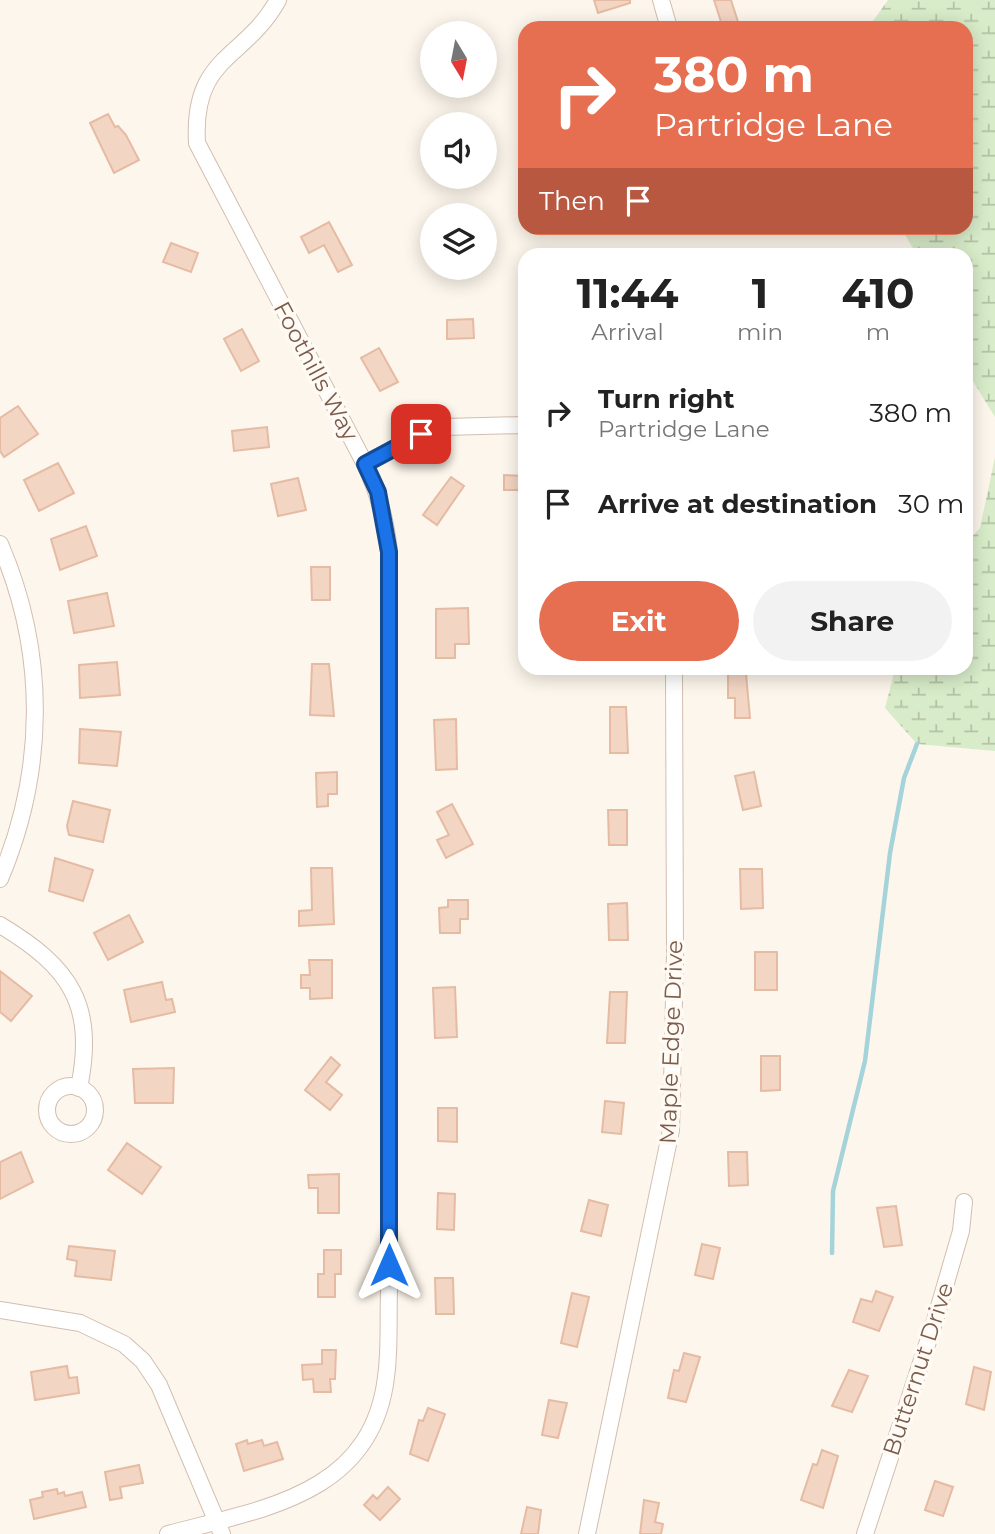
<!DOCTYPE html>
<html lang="en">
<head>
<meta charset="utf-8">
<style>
	:root { --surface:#fff; --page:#f2f2f2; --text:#222; --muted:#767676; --accent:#e76f51 }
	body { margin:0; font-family:Montserrat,sans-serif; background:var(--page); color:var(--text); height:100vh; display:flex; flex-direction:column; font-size:26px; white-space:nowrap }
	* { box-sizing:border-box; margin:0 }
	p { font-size:23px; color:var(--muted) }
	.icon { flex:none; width:38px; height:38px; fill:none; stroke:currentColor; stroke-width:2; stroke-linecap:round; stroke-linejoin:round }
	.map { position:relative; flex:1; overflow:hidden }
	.sheet { position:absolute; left:518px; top:248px; width:455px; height:427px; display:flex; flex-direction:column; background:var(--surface); border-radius:21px; box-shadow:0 4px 18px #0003 }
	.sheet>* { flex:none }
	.guide { position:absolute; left:518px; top:21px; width:455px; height:214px; border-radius:21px; box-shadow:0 4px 18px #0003; background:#e76f51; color:#fff; overflow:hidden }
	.needle { width:46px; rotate:170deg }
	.buttons { position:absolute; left:420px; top:21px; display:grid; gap:14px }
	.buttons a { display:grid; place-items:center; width:77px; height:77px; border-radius:50%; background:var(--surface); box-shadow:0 4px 18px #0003; font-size:35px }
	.pin { position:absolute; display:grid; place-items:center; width:60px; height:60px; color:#fff; margin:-30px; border-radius:14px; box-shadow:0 4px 10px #0006 }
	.me { position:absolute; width:77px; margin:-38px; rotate:0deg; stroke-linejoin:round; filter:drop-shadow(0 0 5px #0008) }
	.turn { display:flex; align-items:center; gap:24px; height:147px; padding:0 21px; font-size:32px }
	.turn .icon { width:91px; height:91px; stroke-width:2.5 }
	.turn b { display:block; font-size:49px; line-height:60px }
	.then { display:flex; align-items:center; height:66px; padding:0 21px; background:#0003; gap:14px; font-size:26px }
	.eta { display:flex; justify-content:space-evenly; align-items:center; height:119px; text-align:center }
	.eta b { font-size:42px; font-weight:700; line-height:49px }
	.cta { display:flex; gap:14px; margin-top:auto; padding:14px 21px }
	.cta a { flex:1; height:80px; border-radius:42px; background:var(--accent); color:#fff; font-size:28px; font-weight:700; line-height:80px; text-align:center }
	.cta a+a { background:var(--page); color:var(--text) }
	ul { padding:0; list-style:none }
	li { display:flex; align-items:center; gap:21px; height:91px; padding:0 21px }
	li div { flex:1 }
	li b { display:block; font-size:26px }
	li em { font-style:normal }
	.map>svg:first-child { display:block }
</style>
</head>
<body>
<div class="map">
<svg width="995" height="1534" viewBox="0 0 995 1534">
	<defs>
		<pattern id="wetland-marsh" width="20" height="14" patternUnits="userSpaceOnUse" patternTransform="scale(1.75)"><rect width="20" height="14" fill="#d8ecc9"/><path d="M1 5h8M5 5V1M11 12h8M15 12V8" fill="none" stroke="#b4c2a5"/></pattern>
	</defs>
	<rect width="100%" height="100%" fill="#fdf6ec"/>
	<!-- wetland -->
	<g fill="url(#wetland-marsh)">
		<path d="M888 0H995V417L966 370V256L917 255 901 228H966V28H868Z"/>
		<path d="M995 457V751L917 744 885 708 895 669 966 668V543L980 528Z"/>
	</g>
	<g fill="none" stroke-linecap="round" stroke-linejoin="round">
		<!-- stream -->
		<path stroke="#a5d3da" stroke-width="4.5" d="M832 1253 833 1191 865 1061 890 853 904 778 917 744"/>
	</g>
	<!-- building -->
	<g fill="#f3d5c3" stroke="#e6bba3" stroke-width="2">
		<path d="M594 0H630V3L598 13Z"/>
		<path d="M714 0H731L740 28H723Z"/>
		<path d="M108 114 115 127 118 126 126 135 139 160 114 173 90 123Z"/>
		<path d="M329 222 352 265 338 272 324 245 309 253 301 237Z"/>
		<path d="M171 243 198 253 191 272 163 262Z"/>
		<path d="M473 319 474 338 447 339V320Z"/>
		<path d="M242 329 259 361 241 371 224 339Z"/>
		<path d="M379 348 398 382 380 391 361 358Z"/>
		<path d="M18 406 38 434 4 457 0 451V418Z"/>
		<path d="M267 427 269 447 234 451 232 431Z"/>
		<path d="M58 463 74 493 39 511 24 480Z"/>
		<path d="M504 475 525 476V490H504Z"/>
		<path d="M451 477 464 486 437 525 423 515Z"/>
		<path d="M298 478 306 510 278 516 271 484Z"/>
		<path d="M86 526 97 556 60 570 51 539Z"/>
		<path d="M311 567H330V600H312Z"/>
		<path d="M107 593 114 626 74 633 68 601Z"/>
		<path d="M468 608 469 644H455V658H436V609Z"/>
		<path d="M117 662 120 695 80 698 79 665Z"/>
		<path d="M312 664H329L334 716 310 715Z"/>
		<path d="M728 674H746L750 718H735V698H728Z"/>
		<path d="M610 707H626L628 753H610Z"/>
		<path d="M456 719 457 769 436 770 434 720Z"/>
		<path d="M80 729 121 732 117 766 79 763Z"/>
		<path d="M337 772V794H328V806L317 807 316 773Z"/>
		<path d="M754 772 761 806 743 810 735 776Z"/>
		<path d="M73 801 110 810 103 842 69 835 67 826Z"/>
		<path d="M452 804 473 844 446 858 437 840 449 835 437 812Z"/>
		<path d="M608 810H627V845H609Z"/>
		<path d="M55 858 93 870 83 901 49 891Z"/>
		<path d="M311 868H332L334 924 299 926V911L312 910Z"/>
		<path d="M740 869H762L763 908 741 909Z"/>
		<path d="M448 900H468V919H460V933H440L439 908 448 907Z"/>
		<path d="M627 903 628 940H609L608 904Z"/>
		<path d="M129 915 143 942 108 960 94 933Z"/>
		<rect x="755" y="952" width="22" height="38"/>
		<path d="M309 960H332V998L310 999V988H301V975H310Z"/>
		<path d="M0 971 32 996 11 1021 0 1012Z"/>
		<path d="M162 982 166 1000 172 999 175 1012 131 1022 124 990Z"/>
		<path d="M455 987 457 1037 435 1038 433 988Z"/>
		<path d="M610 992H627L625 1043H607Z"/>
		<path d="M761 1056H780V1090L761 1091Z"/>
		<path d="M331 1057 340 1065 326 1082 342 1095 330 1110 305 1090Z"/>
		<path d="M174 1068 173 1103H135L133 1069Z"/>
		<path d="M605 1101 624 1103 621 1134 602 1132Z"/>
		<path d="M438 1108H457V1142L438 1141Z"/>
		<path d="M127 1143 161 1167 142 1194 108 1170Z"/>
		<path d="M21 1152 33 1182 0 1199V1162Z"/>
		<path d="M728 1152H747L748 1185 729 1186Z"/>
		<path d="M339 1174V1213H318V1188H309L308 1175Z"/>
		<path d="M438 1193 455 1194 454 1230 437 1229Z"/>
		<path d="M589 1200 608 1205 601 1236 581 1231Z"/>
		<path d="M896 1206 902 1245 884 1247 877 1208Z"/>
		<path d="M702 1244 720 1248 713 1279 695 1275Z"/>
		<path d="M69 1246 115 1251 111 1280 75 1276 77 1261 67 1259Z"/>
		<path d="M324 1250H341V1274H335V1297H318V1274H324Z"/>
		<path d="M435 1278H453L454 1314H436Z"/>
		<path d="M876 1291 893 1297 879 1331 853 1322 861 1299 872 1302Z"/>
		<path d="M572 1293 589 1297 577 1347 561 1343Z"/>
		<path d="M322 1350H336L335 1379H330L331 1392H314L313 1379 303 1380 302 1365 322 1364Z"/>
		<path d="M684 1353 700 1357 686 1402 668 1398 674 1370 679 1371Z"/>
		<path d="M67 1366 69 1378 77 1377 79 1393 35 1400 31 1372Z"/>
		<path d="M974 1367 991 1372 984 1410 966 1404Z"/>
		<path d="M849 1370 868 1376 852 1412 832 1406Z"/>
		<path d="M549 1400 567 1403 558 1438 542 1435Z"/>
		<path d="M428 1408 445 1414 428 1461 410 1454 419 1420 423 1421Z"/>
		<path d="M247 1440 248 1444 262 1440 264 1446 277 1442 283 1459 244 1471 236 1444Z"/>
		<path d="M822 1450 838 1456 823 1508 801 1500 813 1464 817 1465Z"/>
		<path d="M139 1465 143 1483 120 1487 122 1498 110 1500 105 1472Z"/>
		<path d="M935 1481 953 1487 943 1516 925 1510Z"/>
		<path d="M388 1487 400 1499 380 1520 364 1505 373 1495 377 1499Z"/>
		<path d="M57 1489 58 1494 64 1492 65 1496 82 1492 86 1507 34 1519 30 1500 43 1497 42 1492Z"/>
		<path d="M644 1500 659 1503 655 1522 663 1524 661 1534H640Z"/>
		<path d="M527 1507 541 1510 538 1534H521Z"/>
	</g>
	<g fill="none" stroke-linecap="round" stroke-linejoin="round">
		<!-- street casing -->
		<g stroke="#d1beb0" stroke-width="18">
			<g id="street">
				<path d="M661 0 669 28"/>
				<path d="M365 464 421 434 444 427 525 425"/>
				<path d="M0 544C47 653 46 770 0 879"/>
				<path d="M0 925C70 967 96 1004 79 1088"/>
				<circle cx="71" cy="1110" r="24"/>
				<path d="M0 1310 80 1323 124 1344 143 1361 159 1385 222 1534"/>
				<path d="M168 1534C262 1509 372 1495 386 1377 390 1349 388 1319 389 1291V552C386 520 379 494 365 464L197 143C192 55 244 61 278 0"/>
				<path d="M587 1534 671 1130 675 954 674 668"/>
				<path d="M865 1534 936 1317 961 1231 964 1202"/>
			</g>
		</g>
		<!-- street -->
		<use href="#street" stroke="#fff" stroke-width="16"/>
	</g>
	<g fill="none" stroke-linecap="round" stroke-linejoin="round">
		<!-- route casing -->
		<g stroke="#114b97" stroke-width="18">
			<path id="route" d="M389 1265V552L378 492 365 464 421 434"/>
		</g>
		<!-- route -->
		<use href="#route" stroke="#1a73e8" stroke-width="12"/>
	</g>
	<g text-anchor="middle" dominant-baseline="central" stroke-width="7" stroke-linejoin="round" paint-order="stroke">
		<!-- street labels -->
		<g font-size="23" fill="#7a5c4d" stroke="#fffaf3">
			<text transform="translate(316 371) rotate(62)">Foothills Way</text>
			<text transform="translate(671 1042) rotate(-88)">Maple Edge Drive</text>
			<text transform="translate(918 1369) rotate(-72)">Butternut Drive</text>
		</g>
	</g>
</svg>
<div class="buttons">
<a><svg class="needle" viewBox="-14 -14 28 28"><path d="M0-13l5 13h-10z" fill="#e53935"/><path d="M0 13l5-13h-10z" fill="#767676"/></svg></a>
<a><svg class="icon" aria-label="sound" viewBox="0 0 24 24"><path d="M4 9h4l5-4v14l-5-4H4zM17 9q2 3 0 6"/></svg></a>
<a><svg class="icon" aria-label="layers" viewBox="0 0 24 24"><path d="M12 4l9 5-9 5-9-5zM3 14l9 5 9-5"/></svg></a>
</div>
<div class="pin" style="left:421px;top:434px;background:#d93025"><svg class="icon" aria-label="arrive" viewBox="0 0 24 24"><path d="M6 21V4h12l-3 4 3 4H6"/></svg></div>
<svg class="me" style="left:389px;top:1265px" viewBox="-20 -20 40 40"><path d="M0-17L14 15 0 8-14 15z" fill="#1a73e8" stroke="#fff" stroke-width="4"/></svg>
<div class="guide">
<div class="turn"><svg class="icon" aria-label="right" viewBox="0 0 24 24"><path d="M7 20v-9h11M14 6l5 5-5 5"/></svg><div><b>380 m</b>Partridge Lane</div></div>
<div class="then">Then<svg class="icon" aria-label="arrive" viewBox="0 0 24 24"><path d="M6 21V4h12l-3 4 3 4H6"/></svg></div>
</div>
<section class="sheet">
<div class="eta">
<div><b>11:44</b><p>Arrival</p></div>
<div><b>1</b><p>min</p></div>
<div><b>410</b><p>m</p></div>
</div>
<ul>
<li><svg class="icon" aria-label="right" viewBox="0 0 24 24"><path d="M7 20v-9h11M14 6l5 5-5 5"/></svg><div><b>Turn right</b><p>Partridge Lane</p></div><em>380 m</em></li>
<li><svg class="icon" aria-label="arrive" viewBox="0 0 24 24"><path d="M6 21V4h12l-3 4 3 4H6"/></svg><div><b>Arrive at destination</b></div><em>30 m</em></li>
</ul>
<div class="cta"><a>Exit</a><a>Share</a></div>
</section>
</div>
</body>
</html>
